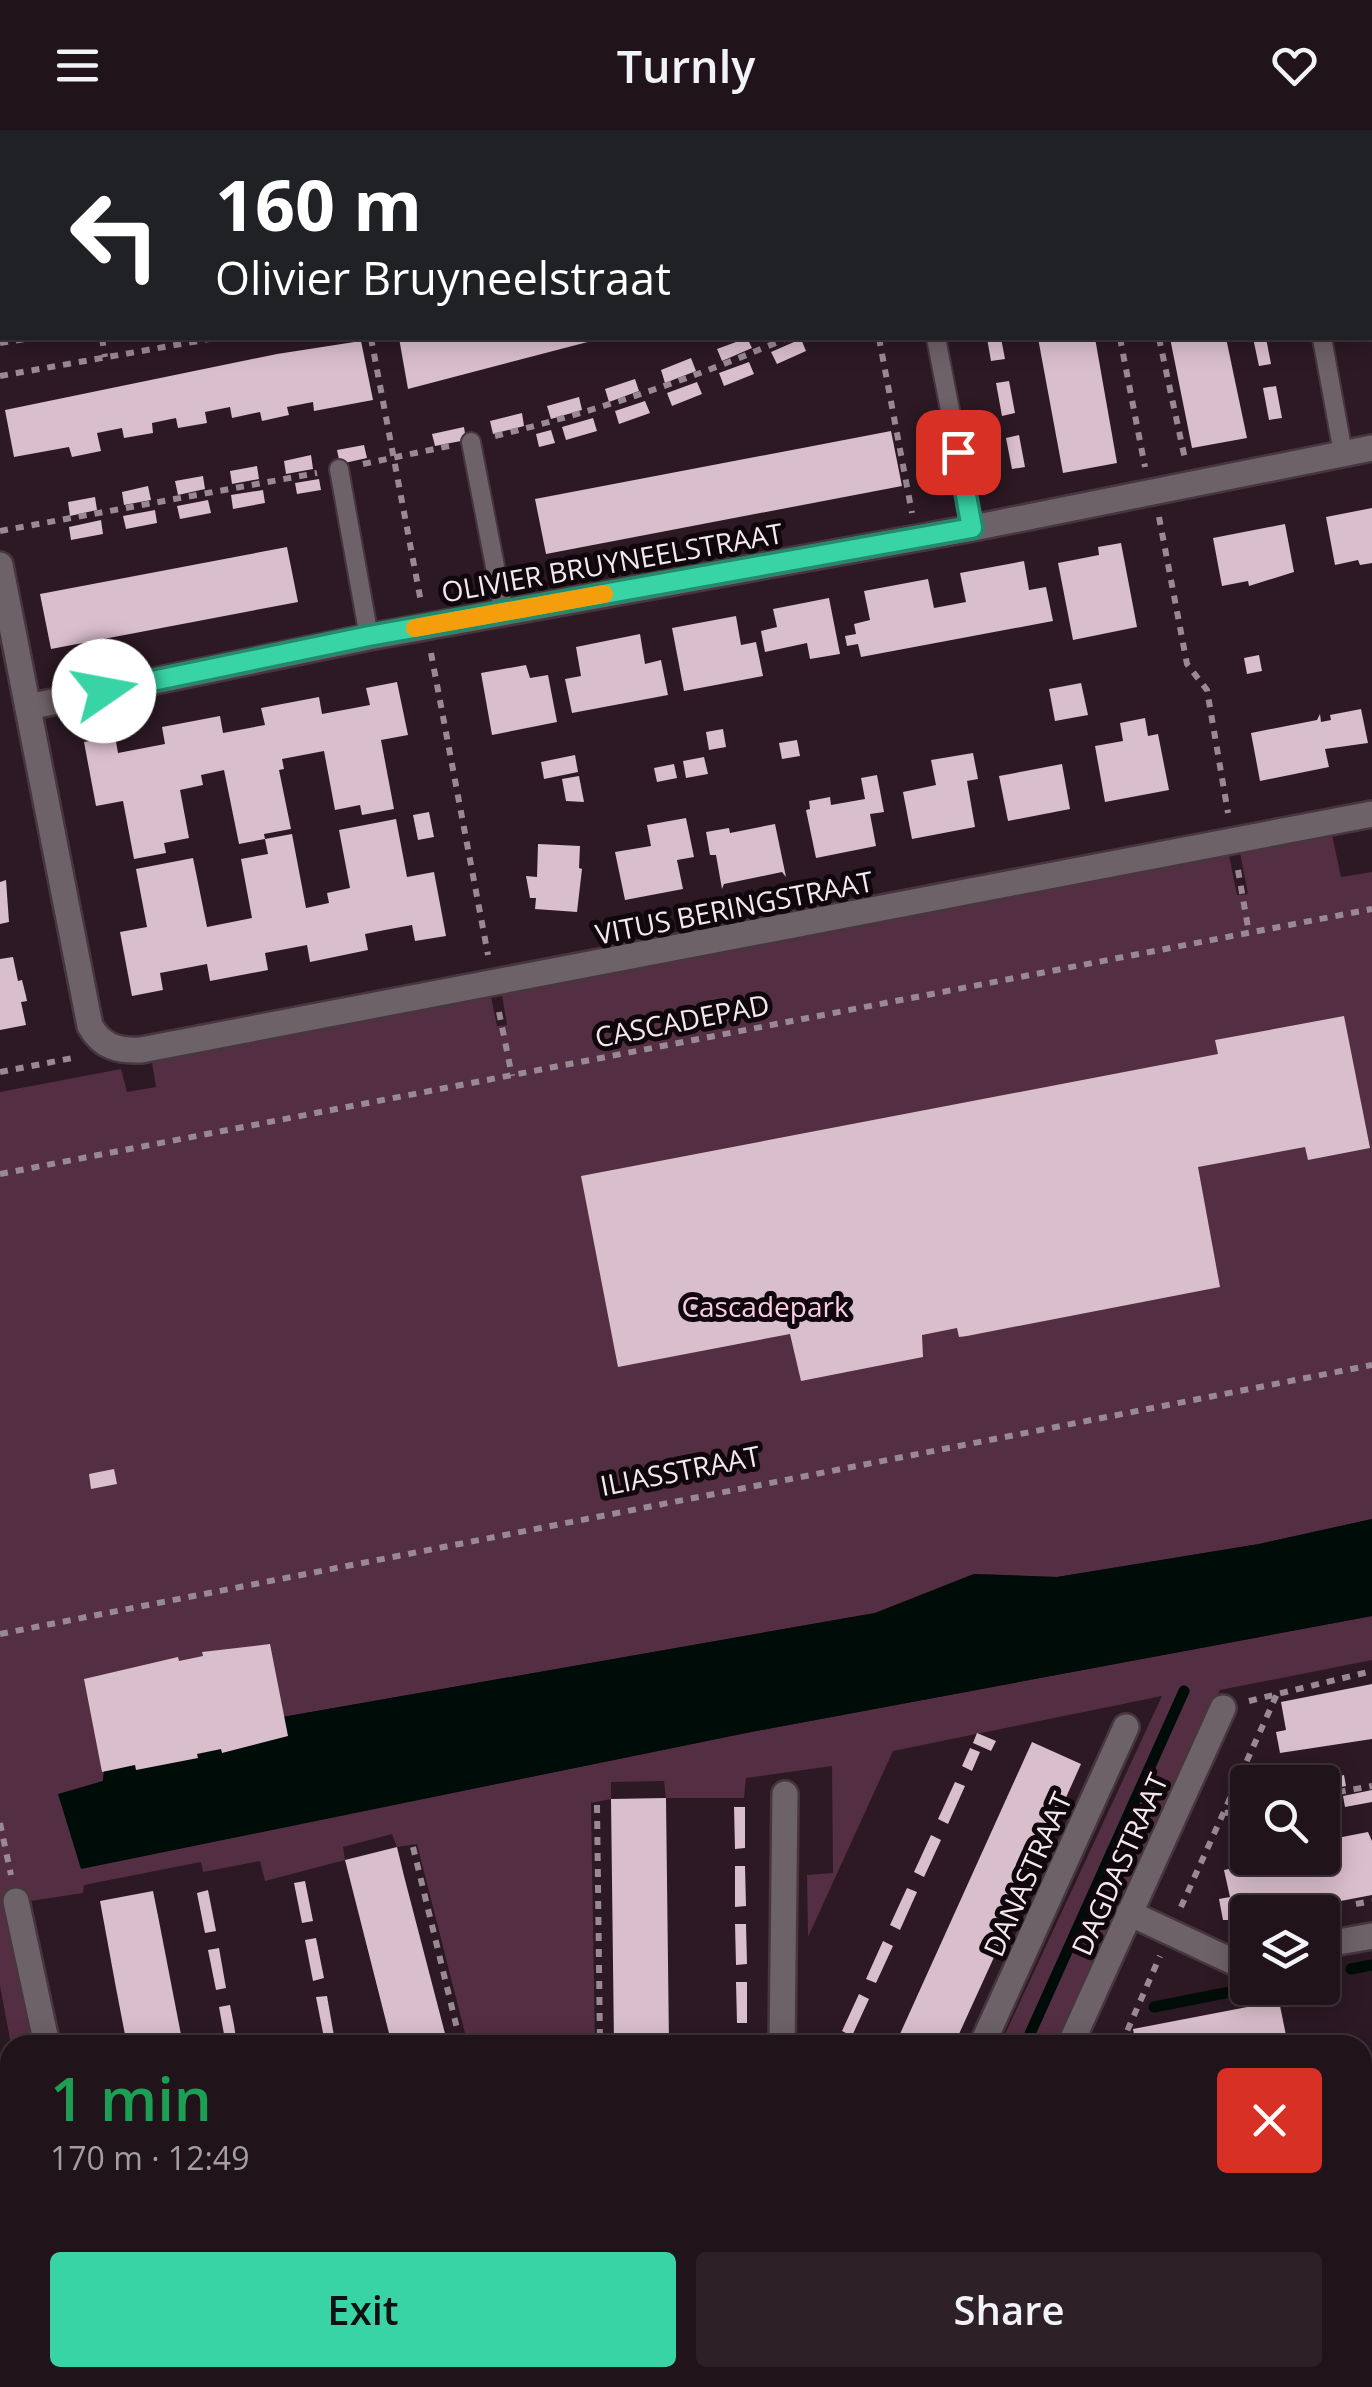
<!DOCTYPE html>
<html lang="en">
<head>
<meta charset="utf-8">
<style>
	:root { --surface:#21131a; --page:#2d2027; --text:#f1f3f6; --muted:#a29ea2; --line:#3e3239; --accent:#39d4a5 }
	body { margin:0; font-family:"Open Sans",sans-serif; background:var(--page); color:var(--text); height:100vh; display:flex; flex-direction:column; font-size:38px; white-space:nowrap }
	* { box-sizing:border-box; margin:0 }
	p { font-size:32px; color:var(--muted) }
	.icon { flex:none; width:55px; height:55px; fill:none; stroke:currentColor; stroke-width:2; stroke-linecap:round; stroke-linejoin:round }
	.map { position:relative; flex:1; overflow:hidden }
	.side { position:absolute; left:0px; top:1905px; width:1372px; height:352px; display:flex; flex-direction:column; background:var(--surface); border-radius:30px 30px 0 0; box-shadow:0 5px 25px #0003,0 0 0 2px var(--line) }
	.side>* { flex:none }
	.hud { position:absolute; left:0px; top:0px; width:1372px; height:210px; box-shadow:0 5px 25px #0003,0 0 0 2px var(--line); background:#202124; color:#fff; overflow:hidden }
	.fabs { position:absolute; left:1230px; top:1635px; display:grid; gap:20px }
	.fabs a { display:grid; place-items:center; width:110px; height:110px; border-radius:10px; background:var(--surface); box-shadow:0 5px 25px #0003,0 0 0 2px var(--line); font-size:50px }
	.pin { position:absolute; display:grid; place-items:center; width:85px; height:85px; color:#fff; margin:-42px; border-radius:20px; box-shadow:0 5px 15px #0006 }
	.me { position:absolute; width:110px; margin:-55px; rotate:78deg; stroke-linejoin:round; filter:drop-shadow(0 0 8px #0008) }
	.turn { display:flex; align-items:center; gap:35px; height:210px; padding:0 50px; font-size:45px }
	.turn .icon { width:130px; height:130px; stroke-width:2.5 }
	.turn b { display:block; font-size:70px; line-height:85px }
	.round { display:grid; place-items:center; flex:none; width:105px; height:105px; border-radius:10px; background:var(--page) }
	.overview { display:flex; align-items:center; justify-content:space-between; height:170px; padding:0 50px }
	h1 { font-size:60px; font-weight:600; line-height:75px; color:#1e9e55 }
	.button { display:flex; gap:20px; margin-top:auto; padding:20px 50px }
	.button a { flex:1; height:115px; border-radius:10px; background:var(--accent); color:#111; font-size:40px; font-weight:600; line-height:115px; text-align:center }
	.button a+a { background:var(--page); color:var(--text) }
	header { display:flex; justify-content:space-between; align-items:center; height:130px; padding:0 50px; background:var(--surface); font-size:45px; font-weight:600 }
	.map>svg:first-child { display:block }
</style>
</head>
<body>
<header><svg class="icon" aria-label="menu" viewBox="0 0 24 24"><path d="M4 6h16M4 12h16M4 18h16"/></svg>Turnly<svg class="icon" aria-label="heart" viewBox="0 0 24 24"><path d="M12 20l-8-8c-3-5 5-10 8-4 3-6 11-1 8 4z"/></svg></header>
<div class="map">
<svg width="1372" height="2257" viewBox="0 0 1372 2257">
	<rect width="100%" height="100%" fill="#2c1923"/>
	<!-- green -->
	<g fill="#542e43">
		<path d="M1332 705 1341 747 1372 742V1389L1259 1414 1057 1447 974 1444 875 1483 106 1618 103 1651 59 1665 82 1738 751 1602 1372 1486V1530L1220 1560 1056 1915H1000L1162 1566 893 1621 808 1807 807 1745 833 1743 832 1636 746 1648 744 1668H666L664 1651 611 1652V1669L591 1673 595 1915H468L417 1714 397 1717 392 1704 343 1717 345 1730 265 1751 260 1731 203 1742 201 1732 84 1755 83 1763 11 1774 38 1915H11L0 1856V962L121 939 127 962 156 957 152 932 491 867 497 896 507 895 502 865 1229 725 1237 765 1248 764 1240 723Z"/>
		<path d="M0 2059 10 2111V2213L0 2162Z"/>
	</g>
	<!-- water -->
	<path fill="#000c07" d="M1372 1389V1486L751 1602 81 1739 58 1664 103 1651 106 1618 875 1483 974 1444 1057 1447 1259 1414Z"/>
	<g fill="none" stroke-linecap="round" stroke-linejoin="round">
		<!-- stream -->
		<g stroke="#000c07" stroke-width="11">
			<path d="M1351 1839 1372 1835"/>
			<path d="M1154 1877 1250 1858"/>
			<path d="M1025 1915 1184 1561"/>
			<path d="M1362 2144 1372 2142"/>
			<path d="M873 2257 877 2248"/>
		</g>
	</g>
	<!-- building -->
	<g fill="#d9becb">
		<path d="M399 208H603L408 259Z"/>
		<path d="M747 208 752 218 722 231 717 219Z"/>
		<path d="M987 208H1001L1005 229 991 231Z"/>
		<path d="M1038 208H1095L1117 333 1063 343Z"/>
		<path d="M1170 208H1226L1247 308 1192 318Z"/>
		<path d="M1253 208H1266L1271 234 1259 236Z"/>
		<path d="M801 209 806 221 777 234 771 222Z"/>
		<path d="M361 211 373 270 314 281 313 272 287 277 289 285 262 291 260 282 232 288 230 277 205 282 207 293 178 298 176 288 152 293 153 303 124 308 122 298 97 303 101 321 72 327 69 317 14 327 5 280 277 224Z"/>
		<path d="M691 228 696 241 665 253 661 240Z"/>
		<path d="M749 232 754 244 724 256 719 243Z"/>
		<path d="M635 249 639 261 609 272 605 259Z"/>
		<path d="M1009 251 1015 283 1002 286 996 253Z"/>
		<path d="M697 252 702 264 672 276 667 263Z"/>
		<path d="M1276 256 1282 288 1269 290 1263 258Z"/>
		<path d="M579 267 582 280 551 289 547 276Z"/>
		<path d="M645 271 650 283 619 294 615 281Z"/>
		<path d="M522 283 524 296 493 304 490 291Z"/>
		<path d="M593 288 597 301 566 310 562 297Z"/>
		<path d="M464 297 466 310 435 316 432 304Z"/>
		<path d="M551 300 555 313 539 317 536 304Z"/>
		<path d="M891 301 902 356 546 424 535 369Z"/>
		<path d="M1019 305 1025 337 1012 339 1006 308Z"/>
		<path d="M364 315 367 328 340 334 337 320Z"/>
		<path d="M311 325 313 339 286 344 284 331Z"/>
		<path d="M257 336 259 349 232 354 230 341Z"/>
		<path d="M203 346 205 359 178 365 175 351Z"/>
		<path d="M319 349 321 360 297 364 295 353Z"/>
		<path d="M148 356 151 370 124 375 122 362Z"/>
		<path d="M263 360 265 373 233 379 231 365Z"/>
		<path d="M95 367 97 380 70 386 68 372Z"/>
		<path d="M208 370 211 383 180 389 177 376Z"/>
		<path d="M1372 378V433L1360 435 1358 430 1335 435 1326 387Z"/>
		<path d="M155 380 157 393 126 399 123 386Z"/>
		<path d="M101 390 103 404 71 410 69 397Z"/>
		<path d="M1285 394 1294 442 1249 456 1248 451 1222 456 1213 408Z"/>
		<path d="M1121 413 1137 497 1073 510 1058 433 1099 425 1098 417Z"/>
		<path d="M287 417 298 472 51 519 40 464Z"/>
		<path d="M1024 431 1029 460 1046 457 1053 491 861 527 858 514 847 516 845 506 856 504 854 494 870 490 864 461 928 449 934 478 966 472 960 443Z"/>
		<path d="M829 468 840 524 810 529 807 513 765 522 761 501 777 497 773 479Z"/>
		<path d="M736 486 741 515 756 512 763 546 684 561 672 498Z"/>
		<path d="M640 504 645 534 661 530 668 565 572 583 565 549 581 546 576 517Z"/>
		<path d="M1259 525 1262 541 1247 544 1244 528Z"/>
		<path d="M526 535 530 548 548 545 557 592 492 605 481 543Z"/>
		<path d="M397 552 408 605 381 610 394 679 362 685 360 675 335 680 324 621 282 629 284 639 279 640 291 699 264 704 265 709 239 714 224 640 201 645 203 655 180 660 189 708 164 713 166 723 134 729 123 671 96 676 84 612 115 606 118 623 165 614 162 597 220 586 223 603 265 595 261 578 319 567 322 584 370 575 366 558Z"/>
		<path d="M1081 553 1088 585 1055 591 1049 559Z"/>
		<path d="M1361 579 1368 613 1325 619 1329 637 1260 651 1251 603 1317 590 1320 584 1321 592 1331 590 1330 585Z"/>
		<path d="M1145 588 1148 606 1158 604 1169 660 1105 672 1095 616 1123 611 1120 593Z"/>
		<path d="M723 599 726 617 709 620 706 602Z"/>
		<path d="M797 610 800 626 782 629 779 613Z"/>
		<path d="M973 623 978 649 967 651 975 697 912 709 903 662 936 655 931 630Z"/>
		<path d="M575 625 578 642 544 649 541 632Z"/>
		<path d="M704 627 708 644 686 648 683 631Z"/>
		<path d="M674 634 677 648 657 652 654 638Z"/>
		<path d="M1062 634 1070 679 1008 691 999 646Z"/>
		<path d="M877 645 884 682 870 684 876 716 816 728 806 680 810 679 809 671 830 667 831 675 865 669 861 648Z"/>
		<path d="M579 646 584 672 566 671 562 649Z"/>
		<path d="M429 682 434 707 418 710 413 685Z"/>
		<path d="M686 688 694 727 677 730 683 759 625 770 615 722 651 716 647 695Z"/>
		<path d="M396 689 407 747 434 742 446 806 415 811 412 795 385 800 365 804 368 820 310 832 307 815 265 823 268 840 210 851 207 834 160 843 163 860 132 866 120 802 147 797 136 739 193 728 207 797 252 788 241 729 268 724 265 709 292 704 306 778 329 773 327 763 350 758 339 700Z"/>
		<path d="M775 694 786 747 782 742 724 754 722 759 716 725H710L706 702 729 698 730 703Z"/>
		<path d="M538 714 580 716 579 738 582 739 577 782 535 779 536 768H530L526 746 537 747Z"/>
		<path d="M6 750 9 792 0 794V752Z"/>
		<path d="M13 827 18 851 22 850 26 866 27 871 21 872 26 895 0 900V829Z"/>
		<path d="M1344 886 1370 1018 1308 1030 1305 1017 1198 1037 1220 1157 967 1206 959 1207 957 1198 922 1205 923 1227 801 1251 790 1204 618 1237 581 1046 1218 924 1215 910Z"/>
		<path d="M114 1339 117 1354 91 1359 89 1344Z"/>
		<path d="M270 1514 288 1606 222 1623 221 1619 197 1624 198 1628 136 1640 135 1635 102 1642 84 1549 178 1527 179 1531 203 1526 202 1522Z"/>
		<path d="M1372 1554V1609L1280 1623 1276 1602 1286 1600 1281 1572Z"/>
		<path d="M977 1603 996 1611 991 1621 973 1613Z"/>
		<path d="M1032 1612 1081 1634 1021 1768 954 1915H895Z"/>
		<path d="M970 1618 980 1622 972 1641 962 1636Z"/>
		<path d="M1344 1645 1346 1656 1322 1661V1652H1314Z"/>
		<path d="M955 1652 965 1656 948 1694 938 1689Z"/>
		<path d="M1372 1660V1672L1345 1677 1343 1666Z"/>
		<path d="M666 1668 669 1915H614L611 1669Z"/>
		<path d="M734 1677H745V1718L735 1719Z"/>
		<path d="M1368 1702 1372 1711V1765L1283 1782H1248V1790H1223L1219 1769 1230 1767 1224 1740 1253 1734 1252 1728H1322V1721L1339 1718 1337 1708Z"/>
		<path d="M931 1705 941 1710 924 1747 914 1742Z"/>
		<path d="M397 1717 404 1746 448 1915H392L345 1730Z"/>
		<path d="M735 1736H745L746 1776 735 1777Z"/>
		<path d="M305 1751 313 1791 302 1793 294 1753Z"/>
		<path d="M907 1758 917 1762 900 1800 890 1795Z"/>
		<path d="M208 1760 216 1801 205 1803 197 1763Z"/>
		<path d="M153 1761 159 1791 183 1915H127L116 1858 100 1771Z"/>
		<path d="M735 1794H746L747 1834 736 1835Z"/>
		<path d="M316 1808 324 1848 313 1851 305 1810Z"/>
		<path d="M883 1811 893 1816 876 1853 866 1849Z"/>
		<path d="M219 1818 226 1858 216 1860 208 1820Z"/>
		<path d="M736 1852H747V1893H737Z"/>
		<path d="M859 1864 869 1869 852 1906 842 1901Z"/>
		<path d="M327 1866 334 1906 324 1908 316 1867Z"/>
		<path d="M1279 1871 1288 1915H1136L1133 1899Z"/>
		<path d="M230 1875 234 1895 237 1915H226L219 1877Z"/>
		<path d="M1372 2164V2218L1362 2220V2165Z"/>
		<path d="M191 2248H253V2249L193 2257Z"/>
		<path d="M745 2248H804L800 2257H740Z"/>
		<path d="M981 2248H1191L1192 2252 1167 2257H983Z"/>
	</g>
	<g fill="none" stroke-linecap="round" stroke-linejoin="round">
		<!-- lane casing -->
		<g stroke="#48363f" stroke-width="22">
			<g id="lane">
				<path d="M1285 0V2"/>
				<path d="M108 2 122 0"/>
				<path d="M0 22 2 21"/>
				<path d="M936 208 973 398"/>
				<path d="M1322 208 1343 323"/>
				<path d="M471 312 504 483"/>
				<path d="M339 339 369 507"/>
				<path d="M0 1953 10 2006"/>
				<path d="M56 2248 58 2257"/>
			</g>
		</g>
		<!-- street casing -->
		<g stroke="#48363f" stroke-width="30">
			<g id="street">
				<path d="M0 435 90 896C102 917 118 921 141 920L1372 684"/>
				<path d="M28 577 369 507 973 398 1372 318"/>
				<path d="M16 1771 47 1915"/>
				<path d="M1129 1783 1238 1834 1248 1831"/>
				<path d="M1322 1815 1372 1806"/>
				<path d="M782 1915 785 1664"/>
				<path d="M982 1915 1126 1597"/>
				<path d="M1070 1915 1223 1578"/>
				<path d="M1362 2121 1372 2119"/>
				<path d="M116 2248 118 2257"/>
				<path d="M833 2257 837 2248"/>
				<path d="M915 2257 919 2248"/>
			</g>
		</g>
		<!-- path -->
		<g stroke="#998992" stroke-width="6" stroke-dasharray="8 8" stroke-linecap="butt">
			<path d="M333 0 334 2"/>
			<path d="M1085 0V2"/>
			<path d="M1115 0 1116 2"/>
			<path d="M634 2 637 0"/>
			<path d="M681 2 685 0"/>
			<path d="M855 2 859 0"/>
			<path d="M1122 2 1127 0"/>
			<path d="M102 208 105 227"/>
			<path d="M371 208 421 472"/>
			<path d="M879 208 912 383"/>
			<path d="M1120 208 1145 337"/>
			<path d="M1159 208 1185 329"/>
			<path d="M0 213 31 208"/>
			<path d="M0 246 215 208"/>
			<path d="M495 306C597 281 692 249 787 208"/>
			<path d="M363 334 449 316"/>
			<path d="M1159 387 1187 534 1207 560 1228 683"/>
			<path d="M0 401 317 343"/>
			<path d="M431 523 488 825"/>
			<path d="M1238 740 1249 803"/>
			<path d="M499 882 512 946"/>
			<path d="M0 942 78 927"/>
			<path d="M0 1044 1372 779"/>
			<path d="M0 1504 1372 1235"/>
			<path d="M1249 1571 1372 1541"/>
			<path d="M1322 1665 1372 1656"/>
			<path d="M597 1675 600 1915"/>
			<path d="M1225 1683 1248 1680"/>
			<path d="M0 1693 11 1745"/>
			<path d="M413 1717 461 1915"/>
			<path d="M1356 1774 1372 1771"/>
			<path d="M1181 1777 1277 1564"/>
			<path d="M1233 1799 1248 1796"/>
			<path d="M1121 1915 1160 1826"/>
			<path d="M1362 1963 1372 1961"/>
			<path d="M485 2248 509 2257"/>
			<path d="M1226 2248 1227 2257"/>
			<path d="M448 2257 449 2248"/>
			<path d="M967 2257 971 2248"/>
		</g>
		<!-- lane -->
		<use href="#lane" stroke="#6d6267" stroke-width="18"/>
		<!-- street -->
		<use href="#street" stroke="#6d6267" stroke-width="25"/>
	</g>
	<g fill="none" stroke-linecap="round" stroke-linejoin="round">
		<!-- route casing -->
		<g stroke="#258a6b" stroke-width="25">
			<path id="route" d="M104 561 369 506 972 398 958 322"/>
		</g>
		<!-- route -->
		<use href="#route" stroke="#39d4a5" stroke-width="18"/>
		<!-- slow -->
		<path stroke="#f59e0b" stroke-width="18" d="M415 498 604 464"/>
	</g>
	<g text-anchor="middle" dominant-baseline="central" stroke-width="10" stroke-linejoin="round" paint-order="stroke">
		<!-- street labels -->
		<g font-size="28" fill="#f5e7ee" stroke="#0f070b">
			<text transform="translate(612 432) rotate(-10)">OLIVIER BRUYNEELSTRAAT</text>
			<text transform="translate(734 777) rotate(-11)">VITUS BERINGSTRAAT</text>
			<text transform="translate(682 890) rotate(-11)">CASCADEPAD</text>
			<text transform="translate(680 1340) rotate(-11)">ILIASSTRAAT</text>
			<text transform="translate(1119 1734) rotate(-66)">DAGDASTRAAT</text>
			<text transform="translate(1027 1744) rotate(-66)">DANASTRAAT</text>
		</g>
		<!-- park labels -->
		<g font-size="28" fill="#facde3" stroke="#0f070b">
			<text x="765" y="1176">Cascadepark</text>
		</g>
	</g>
</svg>
<div class="fabs">
<a><svg class="icon" aria-label="search" viewBox="0 0 24 24"><circle cx="10" cy="10" r="6"/><path d="M15 15l6 6"/></svg></a>
<a><svg class="icon" aria-label="layers" viewBox="0 0 24 24"><path d="M12 4l9 5-9 5-9-5zM3 14l9 5 9-5"/></svg></a>
</div>
<div class="pin" style="left:958px;top:322px;background:#d93025"><svg class="icon" aria-label="arrive" viewBox="0 0 24 24"><path d="M6 21V4h12l-3 4 3 4H6"/></svg></div>
<svg class="me" style="left:104px;top:561px" viewBox="-20 -20 40 40"><circle r="19" fill="#fff"/><path d="M0-13L10 11 0 6-10 11z" fill="#39d4a5"/></svg>
<div class="hud">
<div class="turn"><svg class="icon" aria-label="left" viewBox="0 0 24 24"><path d="M17 20v-9H6M10 6l-5 5 5 5"/></svg><div><b>160 m</b>Olivier Bruyneelstraat</div></div>
</div>
<section class="side">
<div class="overview"><div><h1>1 min</h1><p>170 m · 12:49</p></div><a class="round" style="background:#d93025;color:#fff"><svg class="icon" aria-label="close" viewBox="0 0 24 24"><path d="M6 6l12 12M18 6L6 18"/></svg></a></div>
<div class="button"><a>Exit</a><a>Share</a></div>
</section>
</div>
</body>
</html>
